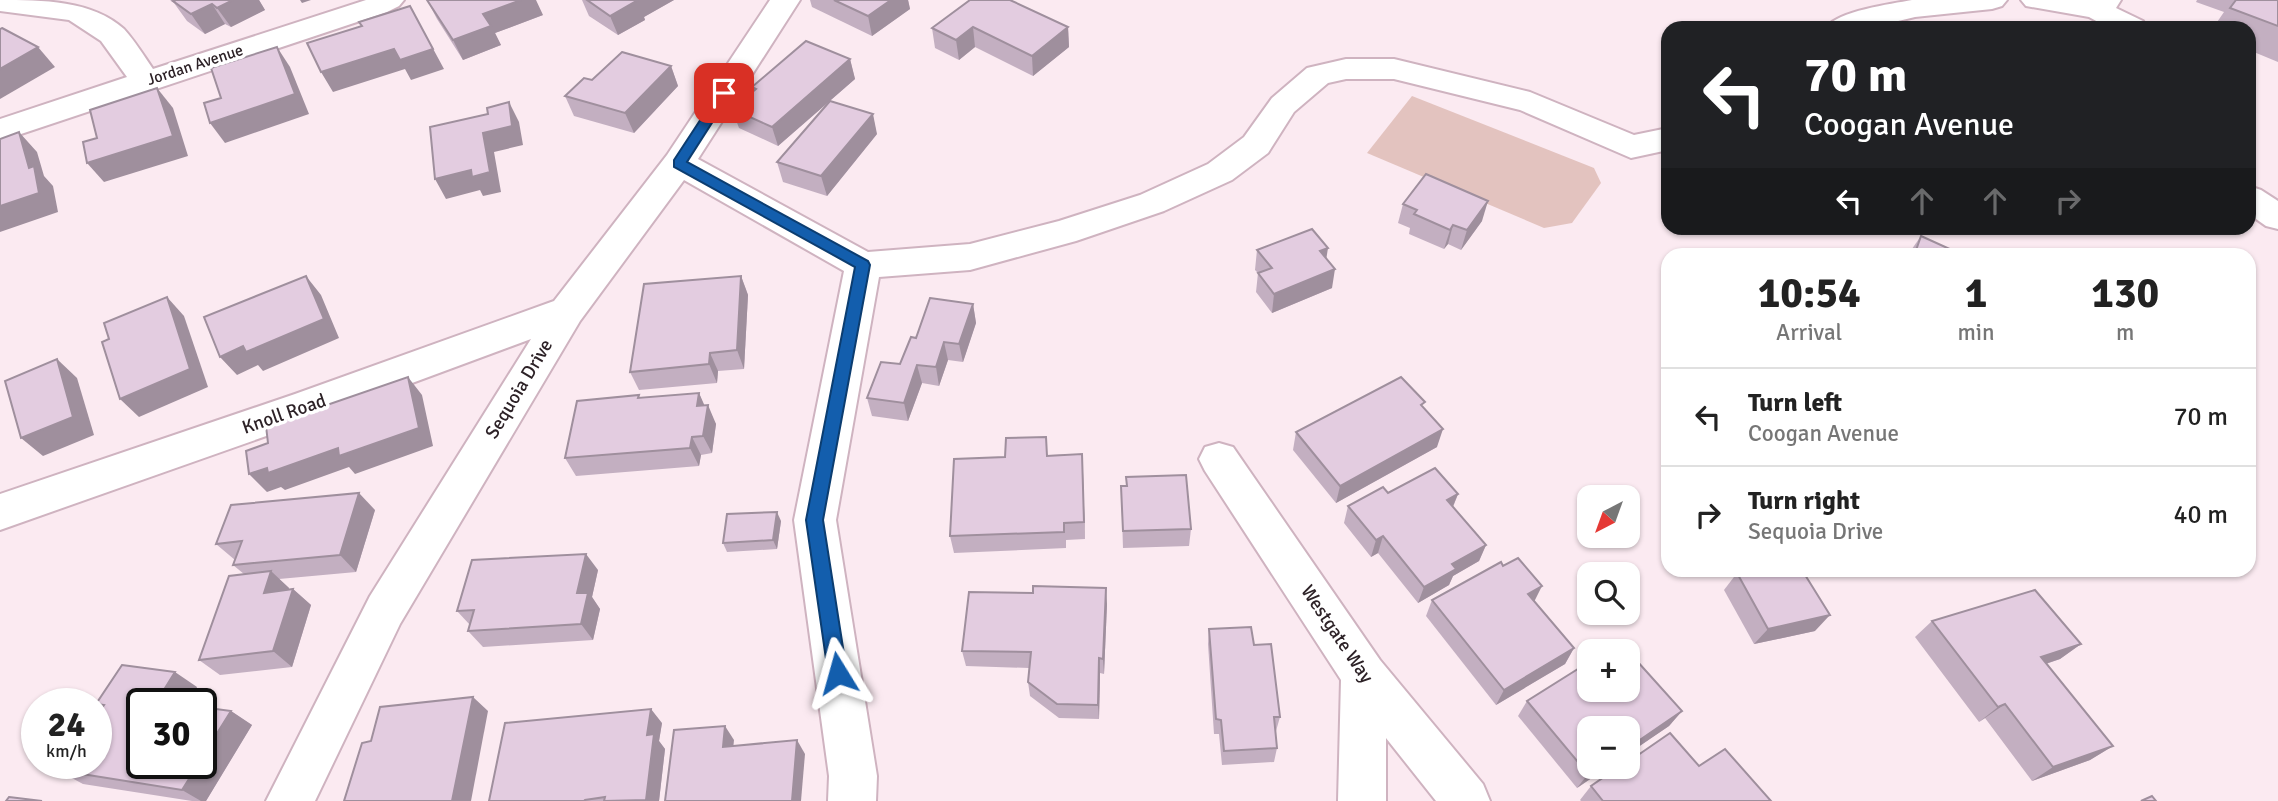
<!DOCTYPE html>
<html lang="en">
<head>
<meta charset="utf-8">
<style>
	:root { --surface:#fff; --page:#f2f2f2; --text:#222; --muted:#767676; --line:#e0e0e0 }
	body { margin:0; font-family:Signika,sans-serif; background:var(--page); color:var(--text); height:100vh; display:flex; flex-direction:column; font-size:26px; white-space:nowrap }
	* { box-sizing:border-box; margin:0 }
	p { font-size:23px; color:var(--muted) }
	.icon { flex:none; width:38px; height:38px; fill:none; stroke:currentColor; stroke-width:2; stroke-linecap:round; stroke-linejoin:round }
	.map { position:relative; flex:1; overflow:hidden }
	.panel { position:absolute; left:1661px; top:248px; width:595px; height:329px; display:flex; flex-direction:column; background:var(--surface); border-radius:21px; box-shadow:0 2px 5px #0004 }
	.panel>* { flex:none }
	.top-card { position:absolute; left:1661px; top:21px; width:595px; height:214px; border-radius:21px; box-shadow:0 2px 5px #0004; background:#202124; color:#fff; overflow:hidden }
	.needle { width:46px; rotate:221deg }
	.controls { position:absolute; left:1577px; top:485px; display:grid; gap:14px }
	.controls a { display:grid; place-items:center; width:63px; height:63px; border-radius:14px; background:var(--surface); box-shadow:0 2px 5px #0004; font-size:35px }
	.speed { position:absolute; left:21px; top:688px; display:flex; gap:14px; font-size:35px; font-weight:700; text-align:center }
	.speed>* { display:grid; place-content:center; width:91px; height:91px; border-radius:50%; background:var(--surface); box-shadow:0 2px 5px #0004; line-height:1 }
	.speed small { font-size:18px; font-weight:400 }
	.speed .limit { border:4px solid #111; border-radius:10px; background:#fff; color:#111 }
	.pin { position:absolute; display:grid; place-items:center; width:60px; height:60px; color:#fff; margin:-30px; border-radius:14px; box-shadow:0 4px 10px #0006 }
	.me { position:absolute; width:77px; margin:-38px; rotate:352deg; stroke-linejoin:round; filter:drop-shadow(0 0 5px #0008) }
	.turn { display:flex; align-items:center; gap:24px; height:147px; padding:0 28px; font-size:32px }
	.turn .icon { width:91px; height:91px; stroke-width:2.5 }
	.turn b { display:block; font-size:49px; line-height:60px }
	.lanes { display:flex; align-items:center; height:66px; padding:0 28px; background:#0003; justify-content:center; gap:35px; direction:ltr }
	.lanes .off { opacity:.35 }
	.eta { display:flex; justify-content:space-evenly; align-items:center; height:119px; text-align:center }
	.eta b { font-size:42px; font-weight:800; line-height:49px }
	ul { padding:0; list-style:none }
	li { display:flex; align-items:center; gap:21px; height:98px; padding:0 28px; border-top:2px solid var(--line) }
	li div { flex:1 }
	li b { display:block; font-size:26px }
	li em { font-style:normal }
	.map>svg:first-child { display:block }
</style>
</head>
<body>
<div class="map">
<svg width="2278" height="801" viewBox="0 0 2278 801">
	<rect width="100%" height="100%" fill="#fbeaf1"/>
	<!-- green -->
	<path fill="#e3c3bf" d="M1412 96 1594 168 1601 183 1572 223 1544 228 1367 153Z"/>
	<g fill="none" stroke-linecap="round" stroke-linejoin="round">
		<!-- minor casing -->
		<g stroke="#cfb3c0" stroke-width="4">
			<g id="minor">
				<path d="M0 0C42 0 92 0 124 29 135 41 144 56 153 69L366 0H404L399 6 387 12 0 141V119L127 77 101 41 69 20 0 11Z"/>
				<path d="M770 0H800L698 159 868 252 970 244 1059 221 1140 195 1208 164 1244 137 1272 98 1307 68 1346 59H1394L1530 92 1634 135 1668 128V150L1631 158 1520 110 1394 79H1346L1328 83 1294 112 1268 153 1232 180 1164 211 1076 241 970 270 879 277 836 520 877 776 876 801H828L829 776 794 520 844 271 684 180 580 321 400 624 315 801H266L370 596 531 339 323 416 0 530V494L295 394 554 301 667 155Z"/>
				<path d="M1912 0H2007L2002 6 1992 9 1915 17 1869 28H1826C1837 11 1891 4 1912 0Z"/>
				<path d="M2021 0H2121L2116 8 2143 21 2147 28H2109L2089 17 2026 6Z"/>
				<path d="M2249 186 2261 190 2278 201V229L2266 226 2249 214Z"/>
				<path d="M1219 443 1233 447 1380 660 1483 784 1490 801H1436L1386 738V801H1338L1341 680 1205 471 1199 459 1205 447Z"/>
			</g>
		</g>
		<!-- minor -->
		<use href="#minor" fill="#fff" fill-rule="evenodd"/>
	</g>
	<!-- wall -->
	<g fill="#c3afc1">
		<path d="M170 0H259L265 10 231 27 225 24 205 34 187 21 174 3Z"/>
		<path d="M427 0 543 15 495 33 501 45 463 60 437 19Z"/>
		<path d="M582 0H674L644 17 645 20 618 35 589 16Z"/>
		<path d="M810 0H908L910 9 872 36 812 7Z"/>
		<path d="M2197 0H2278V62L2249 50V28H2213L2224 12 2196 2Z"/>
		<path d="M1068 27 1069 47 1033 76 975 47 959 60 935 48 932 28Z"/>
		<path d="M850 59 855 79 778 146 739 128 732 109 753 91 752 87Z"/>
		<path d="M671 66 678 86 634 133 574 116 565 96 592 80Z"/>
		<path d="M877 134 827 196 783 182 777 162Z"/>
		<path d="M1403 204 1482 221 1461 250 1448 244 1444 249 1409 234 1410 228 1398 223Z"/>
		<path d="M1921 236 1965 256H1907Z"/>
		<path d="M1257 250 1326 259 1332 288 1272 313 1256 292 1258 273 1255 270Z"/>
		<path d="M741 276 748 295 744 369 718 371 717 383 639 390 630 372Z"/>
		<path d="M973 304 976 323 963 362 948 360 939 386 922 383 908 421 872 416 867 398 900 364Z"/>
		<path d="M699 393 704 406 716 424 712 453 701 455 699 466 576 476 565 458 640 398Z"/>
		<path d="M1424 408 1437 447 1336 503 1293 450 1296 432Z"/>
		<path d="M1082 454 1085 539 1066 540V548L954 553 950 536 1048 455Z"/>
		<path d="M1668 468V487L1661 479Z"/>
		<path d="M1121 486 1191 529 1189 546 1123 548Z"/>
		<path d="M1388 493 1458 494 1453 507 1486 545 1479 561 1453 576 1449 585 1418 603 1378 553 1371 557 1344 523 1348 506Z"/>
		<path d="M375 510 356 572 279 579 289 588V590L293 589 311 605 292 667 220 675 199 660 244 574 233 565 235 560 216 544Z"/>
		<path d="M781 521 777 549 727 552 723 543Z"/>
		<path d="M598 570 592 597 600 609 593 640 483 647 468 631 470 625 457 611Z"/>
		<path d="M1737 573 1815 631 1754 644 1724 590Z"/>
		<path d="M1033 593 1107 604 1104 674 1100 673 1099 719 1059 718 1030 696 1028 682 1029 668 966 666 962 651Z"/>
		<path d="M1432 600 1534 601 1574 648 1565 664 1496 705 1426 616Z"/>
		<path d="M1932 621 2081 644 2060 659 2046 664 2113 746 2090 760 2032 781 1985 718 1979 722 1915 637Z"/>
		<path d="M1209 629 1254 645 1280 717 1276 731H1275L1277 748 1274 762 1222 765 1219 734H1214L1208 644Z"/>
		<path d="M197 687 187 704H142L231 711 252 725 206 801H192L83 784 57 770 102 708 96 704Z"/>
		<path d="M1527 701 1682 711 1669 726 1577 788 1518 716Z"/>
		<path d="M662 723 659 741 665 749 659 801H489Z"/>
		<path d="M1699 766 1771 801H1581L1580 800 1591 786Z"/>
	</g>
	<!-- shaded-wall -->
	<g fill="#9f8f9d">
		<path d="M233 0H259L265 10 231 27 217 8Z"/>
		<path d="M300 0H311L302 3Z"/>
		<path d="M521 0H536L543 15 495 33 501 45 463 60 453 40 483 14Z"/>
		<path d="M635 0H674L644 17 645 20 618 35 610 16Z"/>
		<path d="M891 0H908L910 9 872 36 868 16Z"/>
		<path d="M212 4 225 24 205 34 191 14Z"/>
		<path d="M410 6 444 69 411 80 405 69 333 92 321 72Z"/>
		<path d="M973 27 975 47 959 60 956 40Z"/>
		<path d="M1068 27 1069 47 1033 76 1032 56Z"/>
		<path d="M38 47 55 67 0 99V69Z"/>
		<path d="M277 47 290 67 309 114 225 143 210 123Z"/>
		<path d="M850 59 855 79 778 146 772 127Z"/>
		<path d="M671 66 678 86 634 133 625 113Z"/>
		<path d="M157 88 173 108 188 156 104 182 87 163Z"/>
		<path d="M509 102 519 122 523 145 494 152 501 192 483 196 480 190 446 199 435 179Z"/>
		<path d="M873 114 877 134 827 196 821 176Z"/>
		<path d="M19 132 37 152 44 176 53 186 58 212 0 232V206L29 168Z"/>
		<path d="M1488 201 1482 221 1461 250 1467 230Z"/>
		<path d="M1453 225 1448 244 1444 249 1450 230Z"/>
		<path d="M1328 248 1325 267 1320 251Z"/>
		<path d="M1335 269 1332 288 1272 313 1274 294Z"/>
		<path d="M306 276 321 295 339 338 263 371 258 365 237 375 220 357Z"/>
		<path d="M741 276 748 295 744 369 737 350Z"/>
		<path d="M167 297 184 316 208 387 139 417 120 399Z"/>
		<path d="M973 304 976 323 963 362 959 344Z"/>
		<path d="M944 342 948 360 939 386 936 367Z"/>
		<path d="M710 353 718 371 717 383 709 364Z"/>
		<path d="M57 359 77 378 94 435 43 456 21 438Z"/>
		<path d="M917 365 922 383 908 421 904 403Z"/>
		<path d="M408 377 422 395 433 446 355 474 349 467 285 490 281 487 267 492 249 474Z"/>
		<path d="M699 393 707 411 708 405 716 424 712 453 703 436 697 406Z"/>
		<path d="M1443 429 1437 447 1336 503 1340 486Z"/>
		<path d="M692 437 701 455 699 466 690 448Z"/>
		<path d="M1082 454 1083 472 1085 539 1084 522Z"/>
		<path d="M359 493 375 510 356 572 340 555Z"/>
		<path d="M1458 494 1451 511 1447 500Z"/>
		<path d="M777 512 781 521 777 549 773 540Z"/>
		<path d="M1383 536 1378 553 1371 557 1376 540Z"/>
		<path d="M1486 545 1479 561 1453 576 1449 585 1418 603 1424 587 1452 564Z"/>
		<path d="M586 554 598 570 592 597 600 609 593 640 581 624 577 593Z"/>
		<path d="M271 571 289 588 283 609 264 593Z"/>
		<path d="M1542 586 1534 602 1528 594Z"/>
		<path d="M1106 588 1107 604 1104 674 1103 659Z"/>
		<path d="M293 589 311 605 292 667 273 651Z"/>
		<path d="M1830 615 1815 631 1754 644 1768 629Z"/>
		<path d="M2081 644 2060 659 2021 672 2041 657Z"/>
		<path d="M1574 648 1565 664 1496 705 1504 690Z"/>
		<path d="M1099 658 1100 673 1099 719 1098 705Z"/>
		<path d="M175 672 197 687 187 704H160L157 701Z"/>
		<path d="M473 697 488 711 471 801H452Z"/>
		<path d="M2005 704 1985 718 1979 722 1998 707Z"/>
		<path d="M651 709 662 723 659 741 665 749 659 801H647L646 800 647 735Z"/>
		<path d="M231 711 252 725 206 801H201L182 790 199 763H201V759Z"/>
		<path d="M1682 711 1669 726 1628 754V748Z"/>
		<path d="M725 726 734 740 732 761 723 747Z"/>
		<path d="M797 740 805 754 801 801H792Z"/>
		<path d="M2113 746 2090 760 2032 781 2053 767Z"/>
		<path d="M1599 766H1609L1577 788 1588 774Z"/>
	</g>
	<!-- building -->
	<g fill="#e3cce0" stroke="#9f8f9d" stroke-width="2">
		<path d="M176 0H233L217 8 212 4 191 14 173 1Z"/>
		<path d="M427 0H521L483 14 491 26 453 40Z"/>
		<path d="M587 0H638L610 16Z"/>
		<path d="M834 0H891L868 16Z"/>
		<path d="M970 0H1010L1068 27 1032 56 973 27 956 40 932 28Z"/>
		<path d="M2236 0H2278V26L2230 8Z"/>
		<path d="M410 6 433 49 400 60 394 49 321 72 307 43 362 26 359 22Z"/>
		<path d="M2 28 38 47 0 69V29Z"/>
		<path d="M806 41 850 59 772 127 732 109 756 89 752 87Z"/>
		<path d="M277 47 295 94 210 123 204 103 221 98 211 68Z"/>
		<path d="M622 52 671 66 625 113 565 96 584 78 592 80Z"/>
		<path d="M157 88 173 136 87 163 83 142 97 138 90 110Z"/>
		<path d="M830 101 873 114 821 176 777 162Z"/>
		<path d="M509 102 512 126 483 133 490 172 472 177 471 170 435 179 430 127 488 114 487 108Z"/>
		<path d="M19 132 29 168 34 166 39 193 0 206V139Z"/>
		<path d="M1426 174 1488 201 1467 230 1453 225 1450 230 1414 214 1417 210 1403 204Z"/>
		<path d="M1312 229 1328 248 1320 251 1335 269 1274 294 1258 273 1272 268 1257 250Z"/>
		<path d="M1921 236 1965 256H1914Z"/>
		<path d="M306 276 324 319 246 352 243 346 220 357 204 317Z"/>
		<path d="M741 276 737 350 710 353 709 364 630 372 644 284Z"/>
		<path d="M167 297 190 369 120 399 102 342 109 339 104 323Z"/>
		<path d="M930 298 973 304 959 344 944 342 936 367 917 365 904 403 867 398 881 362 900 364 911 337 916 338Z"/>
		<path d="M57 359 73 417 21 438 5 381Z"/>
		<path d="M408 377 419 428 339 456 338 448 268 473 267 468 249 474 246 451 268 443 266 426Z"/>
		<path d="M1401 377 1425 402 1421 405 1443 429 1340 486 1296 432Z"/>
		<path d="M699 393 697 406 708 405 703 436 692 437 690 448 565 458 577 401 639 395 638 398Z"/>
		<path d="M1046 437 1047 456 1082 454 1084 522 1064 523V532L950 536 954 459 1005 457 1006 438Z"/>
		<path d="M1435 468 1458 494 1447 500 1486 545 1452 564 1456 569 1424 587 1383 536 1376 540 1348 506 1383 487 1388 493Z"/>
		<path d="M1186 475 1191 529 1123 531 1121 486H1127L1126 477Z"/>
		<path d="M359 493 340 555 233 565 242 541 216 544 231 505Z"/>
		<path d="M777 512 773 540 723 543 727 514Z"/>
		<path d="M586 554 577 593H588L581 624 468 631 474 610 457 611 472 560Z"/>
		<path d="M1518 558 1542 586 1528 594 1574 648 1504 690 1432 600 1501 562 1503 566Z"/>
		<path d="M1750 570H1802L1830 615 1768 629 1737 573Z"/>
		<path d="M271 571 264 593 293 589 273 651 199 660 229 576Z"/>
		<path d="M1033 586 1106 588 1103 659 1099 658 1098 705 1057 704 1028 682 1031 652 962 651 969 592 1033 593Z"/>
		<path d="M2035 590 2081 644 2041 657 2113 746 2053 767 2005 704 1998 707 1932 621Z"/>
		<path d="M1251 627 1254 645 1271 644 1280 717H1274L1277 748 1224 751 1221 720 1216 719 1209 629Z"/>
		<path d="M1620 643 1627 651H1607Z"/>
		<path d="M1628 651 1682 711 1628 748V728H1589V766H1599L1588 774 1527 701 1589 662V690H1628Z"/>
		<path d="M122 665 175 672 157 701 174 704H142V763H199L182 790 57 770 63 763H96V716L104 705 96 704Z"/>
		<path d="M473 697 452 801H344L362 743 371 741 380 707Z"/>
		<path d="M201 707 231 711 201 759Z"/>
		<path d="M651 709 647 735 654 734 646 800 604 801 605 797 585 800 584 801H489L505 723Z"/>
		<path d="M725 726 723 747 797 740 792 801H665L674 730Z"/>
		<path d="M1670 733 1699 766 1725 749 1771 801H1603L1591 786 1620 766H1628V762Z"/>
		<path d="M2152 796 2156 801H2141Z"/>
		<path d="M9 797 42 801H6Z"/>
	</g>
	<!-- route -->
	<path fill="#135ead" stroke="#0c3d70" stroke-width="2" d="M724 89 731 93 687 162 868 261 870 265 823 520 847 673 844 679 838 682 831 679 828 673 806 520 855 267 674 167V160L720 90Z"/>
	<g text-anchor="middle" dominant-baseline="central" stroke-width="7" stroke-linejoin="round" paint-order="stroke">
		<!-- far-street labels -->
		<g font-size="16" fill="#2d2227" stroke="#fff">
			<text transform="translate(195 65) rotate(-18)">Jordan Avenue</text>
		</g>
		<!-- street labels -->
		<g font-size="19" fill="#2d2227" stroke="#fff">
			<text transform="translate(519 389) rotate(-59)">Sequoia Drive</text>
			<text transform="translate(284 414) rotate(-19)">Knoll Road</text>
			<text transform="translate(1337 634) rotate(56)">Westgate Way</text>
		</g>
	</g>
</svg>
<div class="controls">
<a><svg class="needle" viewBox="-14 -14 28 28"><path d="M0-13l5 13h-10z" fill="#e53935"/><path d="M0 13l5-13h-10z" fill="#767676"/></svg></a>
<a><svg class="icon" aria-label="search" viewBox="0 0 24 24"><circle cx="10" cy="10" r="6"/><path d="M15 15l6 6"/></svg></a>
<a>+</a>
<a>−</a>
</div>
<div class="speed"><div>24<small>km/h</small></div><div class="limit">30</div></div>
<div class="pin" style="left:724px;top:93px;background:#d93025"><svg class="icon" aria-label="arrive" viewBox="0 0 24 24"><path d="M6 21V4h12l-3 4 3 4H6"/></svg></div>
<svg class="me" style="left:838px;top:673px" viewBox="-20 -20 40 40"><path d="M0-17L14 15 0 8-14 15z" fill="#135ead" stroke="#fff" stroke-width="4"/></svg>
<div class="top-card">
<div class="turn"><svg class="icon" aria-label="left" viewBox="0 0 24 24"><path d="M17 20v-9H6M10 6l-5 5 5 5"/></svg><div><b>70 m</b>Coogan Avenue</div></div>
<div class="lanes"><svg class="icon" aria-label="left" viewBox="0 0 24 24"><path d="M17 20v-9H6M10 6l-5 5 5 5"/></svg><svg class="icon off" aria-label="ahead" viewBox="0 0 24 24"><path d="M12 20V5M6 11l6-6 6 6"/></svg><svg class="icon off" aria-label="ahead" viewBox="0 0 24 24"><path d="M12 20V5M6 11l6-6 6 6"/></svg><svg class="icon off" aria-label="right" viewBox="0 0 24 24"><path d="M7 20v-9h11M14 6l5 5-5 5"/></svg></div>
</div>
<section class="panel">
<div class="eta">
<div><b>10:54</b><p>Arrival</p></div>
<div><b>1</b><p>min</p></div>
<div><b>130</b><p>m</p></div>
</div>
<ul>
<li><svg class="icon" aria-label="left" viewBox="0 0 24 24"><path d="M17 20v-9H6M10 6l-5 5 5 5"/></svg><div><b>Turn left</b><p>Coogan Avenue</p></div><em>70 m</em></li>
<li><svg class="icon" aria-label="right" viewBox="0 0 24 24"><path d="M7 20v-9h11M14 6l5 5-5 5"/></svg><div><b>Turn right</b><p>Sequoia Drive</p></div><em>40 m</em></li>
</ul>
</section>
</div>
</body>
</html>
